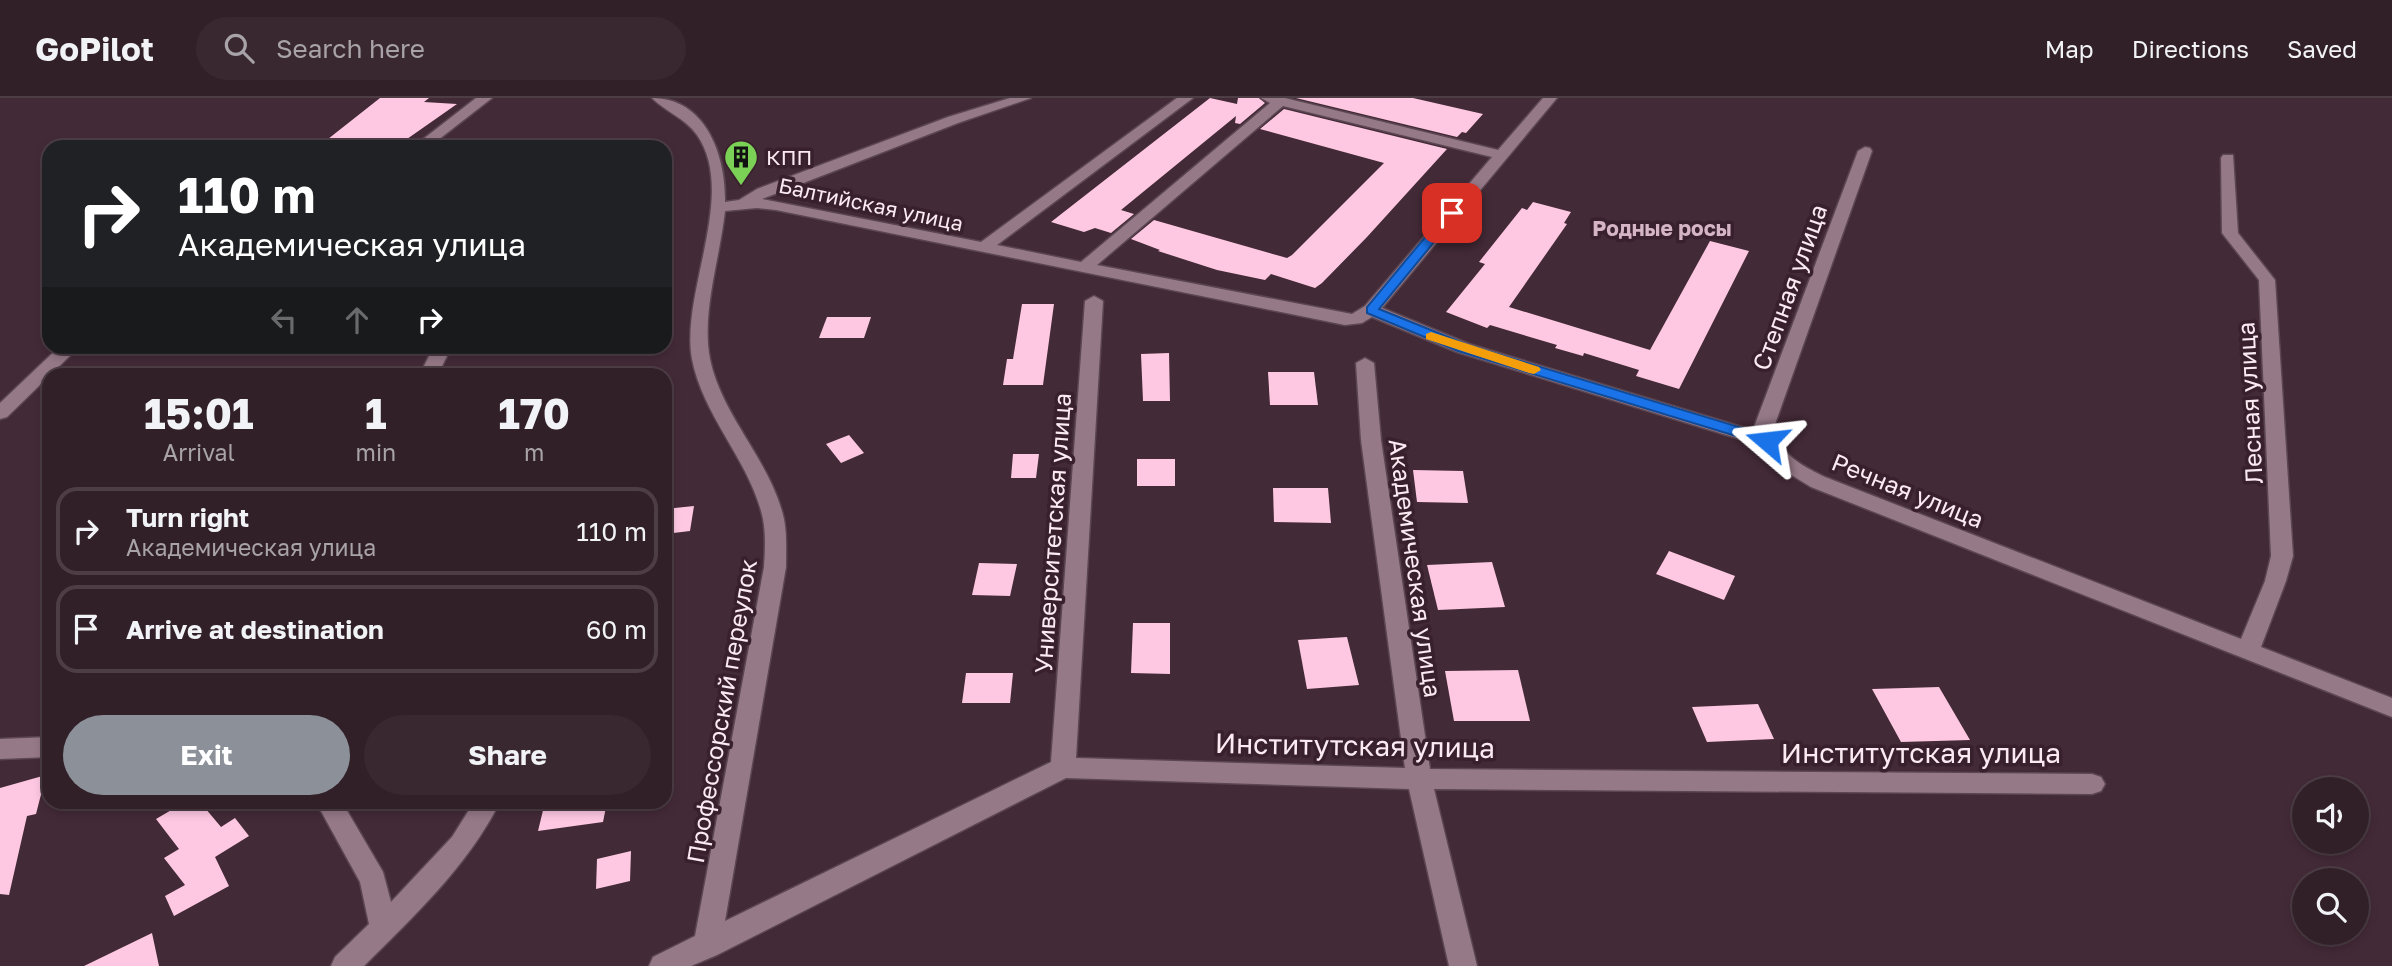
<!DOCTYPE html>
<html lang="en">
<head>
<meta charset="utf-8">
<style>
	:root { --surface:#322029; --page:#3a2831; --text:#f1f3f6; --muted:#a8a3a8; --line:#4d3e46; --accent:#8c9099 }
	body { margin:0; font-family:"Golos Text",sans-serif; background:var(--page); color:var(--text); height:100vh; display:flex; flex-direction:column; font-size:26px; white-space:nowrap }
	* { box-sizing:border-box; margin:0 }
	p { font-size:23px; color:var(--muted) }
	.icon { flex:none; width:38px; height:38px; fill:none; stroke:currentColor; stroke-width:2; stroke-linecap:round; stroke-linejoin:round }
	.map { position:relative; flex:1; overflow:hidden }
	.sheet { position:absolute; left:42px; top:270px; width:630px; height:441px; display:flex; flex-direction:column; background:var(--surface); border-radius:21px; box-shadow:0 4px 10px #0003,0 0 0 2px var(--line) }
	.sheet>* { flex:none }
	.banner { position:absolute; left:42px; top:42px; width:630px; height:214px; border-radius:21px; box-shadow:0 4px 10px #0003,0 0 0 2px var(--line); background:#202124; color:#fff; overflow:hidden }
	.buttons { position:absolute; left:2292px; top:679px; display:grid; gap:14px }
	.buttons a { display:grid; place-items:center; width:77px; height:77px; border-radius:50%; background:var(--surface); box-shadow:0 4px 10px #0003,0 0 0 2px var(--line); font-size:35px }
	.pin { position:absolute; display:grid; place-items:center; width:60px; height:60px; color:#fff; margin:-30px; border-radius:14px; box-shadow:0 4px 10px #0006 }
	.me { position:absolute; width:77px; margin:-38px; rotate:287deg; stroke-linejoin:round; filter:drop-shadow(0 0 5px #0008) }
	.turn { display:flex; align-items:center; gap:24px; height:147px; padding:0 21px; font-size:32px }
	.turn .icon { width:91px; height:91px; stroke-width:2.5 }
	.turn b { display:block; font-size:49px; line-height:60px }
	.lanes { display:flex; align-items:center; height:66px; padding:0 21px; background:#0003; justify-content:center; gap:35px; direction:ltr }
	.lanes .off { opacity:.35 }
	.eta { display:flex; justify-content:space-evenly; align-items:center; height:119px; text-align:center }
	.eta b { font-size:42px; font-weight:700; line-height:49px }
	.primary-button { display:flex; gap:14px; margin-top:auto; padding:14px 21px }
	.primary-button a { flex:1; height:80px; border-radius:42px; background:var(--accent); color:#fff; font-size:28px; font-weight:700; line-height:80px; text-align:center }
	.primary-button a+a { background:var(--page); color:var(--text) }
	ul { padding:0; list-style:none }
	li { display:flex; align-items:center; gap:21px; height:88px; margin:0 14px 10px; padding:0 7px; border:4px solid var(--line); border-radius:21px }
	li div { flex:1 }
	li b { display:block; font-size:26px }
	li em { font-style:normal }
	header { display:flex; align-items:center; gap:42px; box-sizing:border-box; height:98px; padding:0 35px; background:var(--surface); border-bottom:2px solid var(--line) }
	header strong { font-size:33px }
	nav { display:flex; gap:38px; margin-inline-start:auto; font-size:24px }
	.search { width:490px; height:63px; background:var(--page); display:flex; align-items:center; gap:18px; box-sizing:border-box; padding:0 24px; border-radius:38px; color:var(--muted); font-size:26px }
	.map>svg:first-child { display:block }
</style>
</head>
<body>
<header>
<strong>GoPilot</strong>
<div class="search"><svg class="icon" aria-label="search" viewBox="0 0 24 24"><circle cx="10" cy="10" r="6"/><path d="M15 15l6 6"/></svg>Search here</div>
<nav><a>Map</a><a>Directions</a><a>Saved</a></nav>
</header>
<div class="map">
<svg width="2392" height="868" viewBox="0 0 2392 868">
	<rect width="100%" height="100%" fill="#432a37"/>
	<!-- building -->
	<g fill="#fec8e3">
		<path d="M380 0H429L424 4 457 6 397 48 328 41Z"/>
		<path d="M1210 0 1237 6 1238 0H1259L1265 5 1240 26 1235 25 1236 18 1121 112 1134 116 1111 135 1095 130 1084 134 1051 124Z"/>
		<path d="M1296 0H1413L1483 16 1466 35 1462 34 1457 39Z"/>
		<path d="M1284 11 1447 51 1367 139 1322 185 1315 190 1271 176 1265 182 1217 172 1158 153 1160 152 1131 141 1154 122 1287 160 1292 157 1384 65 1260 31Z"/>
		<path d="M1533 104 1571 114 1564 125 1567 126 1509 209 1650 252 1710 143 1749 153 1679 291 1636 278 1639 272 1584 255 1583 258 1555 250 1557 247 1490 227 1487 230 1446 214 1485 166 1479 164 1522 110 1527 112Z"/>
		<path d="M1022 206H1054L1043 287H1003L1007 261H1013Z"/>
		<path d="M827 219H871L864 240H819Z"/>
		<path d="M1169 255 1170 303H1143L1141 256Z"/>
		<path d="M1268 274H1314L1318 307H1270Z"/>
		<path d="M849 337 864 355 841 365 826 346Z"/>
		<path d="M1013 356H1039L1036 380H1011Z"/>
		<rect x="1137" y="361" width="38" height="27"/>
		<path d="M1413 372 1463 373 1468 405 1417 404Z"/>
		<path d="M1273 390H1328L1331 425 1274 424Z"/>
		<path d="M694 408 690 433 665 436V411Z"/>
		<path d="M1669 453 1735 478 1724 502 1656 476Z"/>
		<path d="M1492 464 1505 509 1438 512 1427 467Z"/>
		<path d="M979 465 1017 466 1010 498 972 497Z"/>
		<path d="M1133 525H1170V576L1131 575Z"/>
		<path d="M1347 539 1359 587 1307 591 1298 542Z"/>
		<path d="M1518 572 1530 623H1454L1445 573Z"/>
		<path d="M966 575H1013L1010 605H962Z"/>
		<path d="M1939 589 1970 642 1901 644 1872 591Z"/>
		<path d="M1758 606 1774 641 1707 644 1692 609Z"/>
		<path d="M46 677 36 716 27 718 9 797 0 796V690Z"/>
		<path d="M185 704H200L221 729 235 720 249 738 215 759 229 788 174 818 165 798 185 787 164 760 179 751 156 721Z"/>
		<path d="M545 704H607L603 724 538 733Z"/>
		<path d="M631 753 630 783 596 791 597 761Z"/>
		<path d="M152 835 159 868H84Z"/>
	</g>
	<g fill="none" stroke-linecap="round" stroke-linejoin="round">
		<!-- minor casing -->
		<g stroke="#5b4651" stroke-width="3">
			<g id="minor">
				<path d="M476 0H492L429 49H413Z"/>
				<path d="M652 0C706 0 726 58 725 104L739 102 757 91 948 19 1010 0H1031L958 25 762 101 981 144 1177 0H1193L997 147 1081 164 1270 5 1261 0H1285L1498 52 1543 0H1557L1382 210 1469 246 1755 333 1754 329 1858 53 1865 49 1870 50 1872 53 1774 329C1780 357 1801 367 1825 379L2241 541 2265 483 2271 458 2259 182 2222 135 2221 60 2223 57H2233L2238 135 2275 182 2293 458 2286 483 2261 549 2392 600V619L1811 389 1775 367 1759 347 1457 254 1372 219 1362 225 1345 227 776 112 757 110 725 113C720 160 701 215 710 261 722 319 771 363 784 421 787 437 786 453 786 469L725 823 1051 664 1085 203 1094 198 1103 203 1076 660 1405 670 1361 342 1356 265 1365 260 1374 265 1381 342 1430 671 2092 676 2101 679 2105 686 2101 693 2092 696 1434 691 1477 868H1449L1409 691 1066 680 717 857 691 868H649L653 859 695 838 764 469C765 453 766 437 763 421 751 364 703 319 692 261 680 195 738 96 697 37 685 20 666 14 652 0ZM1283 8 1492 59 1365 208 1352 216 1097 167Z"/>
				<path d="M60 248H80L7 319 0 321V305Z"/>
				<path d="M434 248H452L438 276H420Z"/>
				<path d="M49 639V659L0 661V641Z"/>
				<path d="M316 704H342L383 774 391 804 452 739 474 704H500C467 769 415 817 364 868H331L335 859 369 826 360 784Z"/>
			</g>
		</g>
		<!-- minor -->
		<use href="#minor" fill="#967987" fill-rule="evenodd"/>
	</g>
	<!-- route -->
	<path fill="#1a73e8" stroke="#114b97" stroke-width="2" d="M1447 113 1458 115 1379 211 1468 247 1772 339 1775 343 1772 346H1762L1458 253 1367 215V209Z"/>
	<!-- slow -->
	<path fill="#f59e0b" d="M1431 234 1539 269 1541 272 1534 276 1529 275 1426 241V236Z"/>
	<!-- icons -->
	<defs>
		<g id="building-pin" transform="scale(1.75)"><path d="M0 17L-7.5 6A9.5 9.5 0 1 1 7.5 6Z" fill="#7bd155" stroke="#38202d"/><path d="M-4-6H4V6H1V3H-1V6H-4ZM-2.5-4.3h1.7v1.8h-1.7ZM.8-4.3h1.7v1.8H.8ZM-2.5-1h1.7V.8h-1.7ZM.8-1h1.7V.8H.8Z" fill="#111"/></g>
	</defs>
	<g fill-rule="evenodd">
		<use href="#building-pin" x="741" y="59"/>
	</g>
	<g text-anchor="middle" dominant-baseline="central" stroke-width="7" stroke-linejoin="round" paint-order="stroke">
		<!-- far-poi labels -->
		<g font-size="21" fill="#fbeaf2" stroke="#38202d" text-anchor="start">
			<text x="766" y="59">КПП</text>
		</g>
		<!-- far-street labels -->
		<g font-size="21" fill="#fbeaf2" stroke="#38202d">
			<text transform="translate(871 106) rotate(12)">Балтийская улица</text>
		</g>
		<!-- far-neighbourhood labels -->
		<g font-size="21" font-weight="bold" fill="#d5b5c5" stroke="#38202d">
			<text x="1662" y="130">Родные росы</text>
		</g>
		<!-- street labels -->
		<g font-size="24" fill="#fbeaf2" stroke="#38202d">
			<text transform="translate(1789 189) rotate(-70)">Степная улица</text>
			<text transform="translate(2249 305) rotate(-93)">Лесная улица</text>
			<text transform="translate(1908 392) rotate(22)">Речная улица</text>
			<text transform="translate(1052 435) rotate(-86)">Университетская улица</text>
			<text transform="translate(1416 470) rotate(82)">Академическая улица</text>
			<text transform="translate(721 613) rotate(-80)">Профессорский переулок</text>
		</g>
		<!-- near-street labels -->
		<g font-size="28" fill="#fbeaf2" stroke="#38202d">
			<text transform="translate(1355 647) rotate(1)">Институтская улица</text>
			<text x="1921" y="654">Институтская улица</text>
		</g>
	</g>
</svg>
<div class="buttons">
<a><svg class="icon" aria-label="sound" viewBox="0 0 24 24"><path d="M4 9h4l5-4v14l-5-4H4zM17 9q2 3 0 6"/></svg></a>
<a><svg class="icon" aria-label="search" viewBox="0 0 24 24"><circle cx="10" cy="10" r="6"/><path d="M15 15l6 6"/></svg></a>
</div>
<div class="pin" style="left:1452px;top:115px;background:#d93025"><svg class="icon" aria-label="arrive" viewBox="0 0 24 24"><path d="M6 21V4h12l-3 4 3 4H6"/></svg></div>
<svg class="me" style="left:1767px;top:343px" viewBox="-20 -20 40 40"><path d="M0-17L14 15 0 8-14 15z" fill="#1a73e8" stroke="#fff" stroke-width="4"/></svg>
<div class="banner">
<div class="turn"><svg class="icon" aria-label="right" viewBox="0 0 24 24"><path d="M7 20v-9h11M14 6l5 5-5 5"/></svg><div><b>110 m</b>Академическая улица</div></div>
<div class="lanes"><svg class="icon off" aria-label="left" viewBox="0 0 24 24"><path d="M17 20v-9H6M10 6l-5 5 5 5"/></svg><svg class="icon off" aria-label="ahead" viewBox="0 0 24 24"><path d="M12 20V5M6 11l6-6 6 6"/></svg><svg class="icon" aria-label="right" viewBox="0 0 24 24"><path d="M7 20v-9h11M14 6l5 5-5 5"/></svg></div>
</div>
<section class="sheet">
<div class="eta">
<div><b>15:01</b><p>Arrival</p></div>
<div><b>1</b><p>min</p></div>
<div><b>170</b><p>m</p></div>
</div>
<ul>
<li><svg class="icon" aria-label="right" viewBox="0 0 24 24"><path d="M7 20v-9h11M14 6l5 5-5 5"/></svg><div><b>Turn right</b><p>Академическая улица</p></div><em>110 m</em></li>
<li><svg class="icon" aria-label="arrive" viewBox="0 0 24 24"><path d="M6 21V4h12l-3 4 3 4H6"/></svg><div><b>Arrive at destination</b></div><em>60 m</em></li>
</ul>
<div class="primary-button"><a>Exit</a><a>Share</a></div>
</section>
</div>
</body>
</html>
